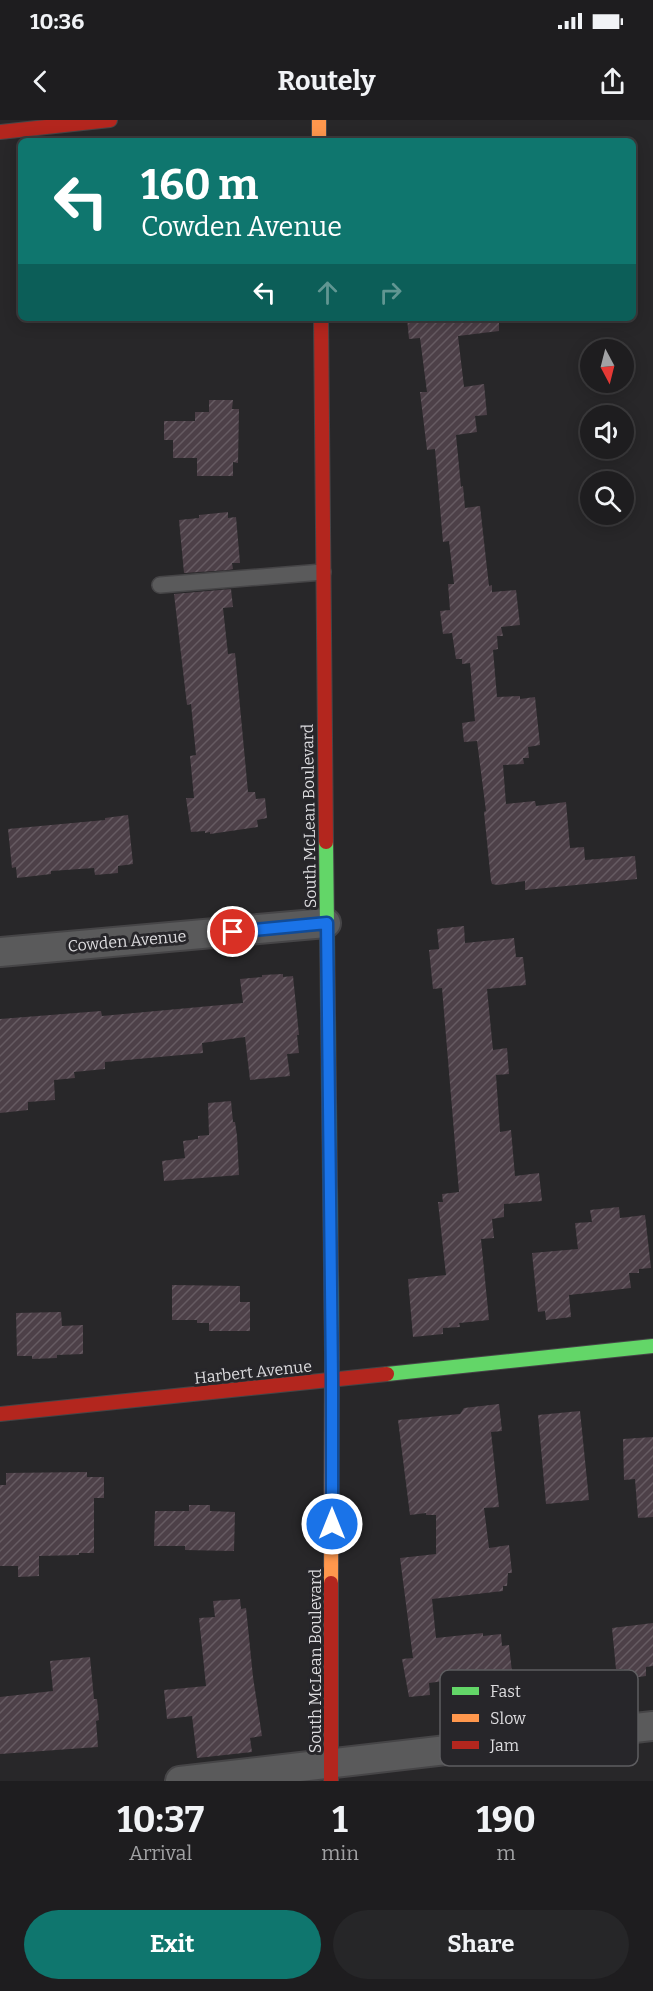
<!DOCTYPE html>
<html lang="en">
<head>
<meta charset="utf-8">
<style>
	:root { --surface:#1e1d1f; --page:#262628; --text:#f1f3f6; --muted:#a1a2a4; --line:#3c3b3d; --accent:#0f766e }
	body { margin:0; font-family:Bitter,serif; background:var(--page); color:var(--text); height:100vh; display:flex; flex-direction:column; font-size:22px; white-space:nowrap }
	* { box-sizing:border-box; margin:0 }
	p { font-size:20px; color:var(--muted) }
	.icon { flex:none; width:33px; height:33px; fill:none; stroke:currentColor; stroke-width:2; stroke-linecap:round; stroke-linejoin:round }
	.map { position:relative; height:1661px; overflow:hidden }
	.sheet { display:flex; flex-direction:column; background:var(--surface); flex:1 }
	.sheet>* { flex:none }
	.top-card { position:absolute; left:18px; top:18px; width:618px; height:183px; border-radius:9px; box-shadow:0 3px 15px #0003,0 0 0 2px var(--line); background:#0f766e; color:#fff; overflow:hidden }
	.needle { width:39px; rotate:173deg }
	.controls { position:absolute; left:580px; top:219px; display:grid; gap:12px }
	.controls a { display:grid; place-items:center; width:54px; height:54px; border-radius:50%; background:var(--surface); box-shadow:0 3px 15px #0003,0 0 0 2px var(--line); font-size:30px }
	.pin { position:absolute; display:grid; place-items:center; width:51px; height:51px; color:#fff; margin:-26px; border:3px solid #fff; border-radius:50%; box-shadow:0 2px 6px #0007 }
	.me { position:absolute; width:66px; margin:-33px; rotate:0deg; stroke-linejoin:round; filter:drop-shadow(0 0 4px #0008) }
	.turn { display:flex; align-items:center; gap:21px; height:126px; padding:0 24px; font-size:27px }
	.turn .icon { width:78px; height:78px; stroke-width:2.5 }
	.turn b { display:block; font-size:42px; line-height:51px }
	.lanes { display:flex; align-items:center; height:57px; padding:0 24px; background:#0003; justify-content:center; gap:30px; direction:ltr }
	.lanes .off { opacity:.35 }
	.eta { display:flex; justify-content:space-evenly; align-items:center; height:102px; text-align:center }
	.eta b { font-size:36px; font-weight:700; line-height:42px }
	.cta { display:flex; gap:12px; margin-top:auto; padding:12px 24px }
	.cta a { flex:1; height:69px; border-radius:36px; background:var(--accent); color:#fff; font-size:24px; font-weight:700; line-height:69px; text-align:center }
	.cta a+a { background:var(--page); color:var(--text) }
	.status { display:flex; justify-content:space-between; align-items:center; height:42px; padding:0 30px; background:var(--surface); direction:ltr }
	.status svg { height:16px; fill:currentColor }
	header { display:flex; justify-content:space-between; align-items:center; height:78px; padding:0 24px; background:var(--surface); font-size:27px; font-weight:700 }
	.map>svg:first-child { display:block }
</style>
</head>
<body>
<div class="status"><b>10:36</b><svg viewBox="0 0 49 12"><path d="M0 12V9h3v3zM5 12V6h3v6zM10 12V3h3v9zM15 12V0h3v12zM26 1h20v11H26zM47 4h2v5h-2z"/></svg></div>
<header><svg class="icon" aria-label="back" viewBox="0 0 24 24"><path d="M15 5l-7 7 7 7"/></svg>Routely<svg class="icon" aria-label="share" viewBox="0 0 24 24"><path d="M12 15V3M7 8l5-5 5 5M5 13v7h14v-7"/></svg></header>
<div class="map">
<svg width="653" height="1661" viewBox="0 0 653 1661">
	<defs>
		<pattern id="building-hatch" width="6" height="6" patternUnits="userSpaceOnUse" patternTransform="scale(1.5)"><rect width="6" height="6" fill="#4d4048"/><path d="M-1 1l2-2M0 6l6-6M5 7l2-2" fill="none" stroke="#665b62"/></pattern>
	</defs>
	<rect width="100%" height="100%" fill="#282729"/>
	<!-- building -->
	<g fill="url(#building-hatch)">
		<path d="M407 198H499V211L458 216 464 267 484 264 487 295 475 296 477 312 456 315 461 367 463 366 465 388 480 386 489 466 492 465V472L516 470 520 505 501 507 503 516H497L498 529 493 530 497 577 520 576V579L535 577 540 625 528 627 529 638H523L524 644 503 645 506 684 535 681 536 686 566 682 570 728 584 727 585 740 635 736 637 759 525 770V761L498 765 492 764 491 761 484 692 486 691 477 621 464 622 462 603 475 601 470 543 462 544V539H456L452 513 443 514 440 491 450 490 448 464H454L449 421 443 422 435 329 427 330 420 272H427L420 218 409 219Z"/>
		<path d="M209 280H233L232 289H239L238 343 233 342V356H197V338H173V320H164V301H195V292H209Z"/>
		<path d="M228 392V398L236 397 240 443H232L233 449 229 450 184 453 179 400 199 398V395Z"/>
		<path d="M231 469 233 487 223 488 228 534 235 533 248 672H255L256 679 265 678 267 698 257 700 258 707 210 714V712L205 713V711L191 712 186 678H194L190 636 196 635 191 584 187 585 174 474Z"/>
		<path d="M128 695 133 744 118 746V753L95 755 94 748 51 751V754L17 758 16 747 12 748 8 709 105 700V698Z"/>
		<path d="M464 806 465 823 514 818 516 837H523L526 865 487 869 493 930 507 928 509 954 496 955 500 1012 511 1010 515 1056 539 1053 542 1081 504 1084V1097L492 1099 494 1118 481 1119 489 1200 459 1203 460 1207 443 1208V1214L413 1217 408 1159 446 1155 438 1082H443L442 1074 459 1072 442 868 433 869 429 830 439 829 437 809Z"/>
		<path d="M283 854V857L293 856 299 915H297L299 933 287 934 290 956 250 960 245 917 202 923 203 933 105 942V949L74 952 75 958 54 960 55 980 28 982V990L0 993V899L101 891 102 896 243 883 240 859 262 857V855Z"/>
		<path d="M231 981 233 1002H235L237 1016 239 1055 164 1061 162 1041 185 1038 183 1021 198 1019V1016L209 1015 208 983Z"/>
		<path d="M619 1087 620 1098 645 1095 651 1148 639 1149V1153H629L631 1168 569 1175 571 1197 546 1200 545 1191 538 1192 532 1133 578 1129 575 1103 592 1102 590 1090Z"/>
		<path d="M172 1165 240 1166V1182H250V1211H209V1203H197V1200H172Z"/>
		<path d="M61 1192 62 1206 83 1205V1234L57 1235V1238L32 1239V1236H17L16 1193Z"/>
		<path d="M499 1284 502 1311 491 1312 499 1387 484 1388 489 1428 509 1425 512 1453H508L507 1466H503V1471L432 1479 436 1518 483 1513V1516L501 1514 502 1526 509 1525 512 1552 429 1563 430 1575 409 1577 402 1539 413 1538 400 1438 436 1434V1395H426V1393L410 1395 398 1300 460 1294 464 1288Z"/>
		<path d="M580 1291 589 1380 546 1384 538 1295Z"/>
		<path d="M653 1317V1397L638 1398 635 1359 624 1360 623 1319Z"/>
		<path d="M87 1352V1357H104V1378H94V1433H79V1435L39 1436V1456L18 1457V1446H0V1365H6V1353Z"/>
		<path d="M189 1385H210V1391L235 1392 234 1431 185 1430V1426H154L155 1391H189Z"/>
		<path d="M240 1479 241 1489 246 1488 253 1557 262 1616 250 1618 252 1632 197 1638 192 1596 167 1599 164 1570 206 1566 199 1498 215 1497 213 1481Z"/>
		<path d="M653 1503V1546L646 1547V1556L625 1559 624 1549H616L612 1508Z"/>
		<path d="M90 1537 94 1579H97L99 1600 96 1601 98 1627 0 1634V1577L53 1571 50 1541Z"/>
	</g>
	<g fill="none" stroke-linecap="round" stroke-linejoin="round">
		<!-- lane casing -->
		<g stroke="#464547" stroke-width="18">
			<path id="lane" d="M160 465 323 452"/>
		</g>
		<!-- street casing -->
		<g stroke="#464547" stroke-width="32">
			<g id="street">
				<path d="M0 832 326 803"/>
				<path d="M180 1661 653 1606"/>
			</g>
		</g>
		<!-- fast casing -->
		<g stroke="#464547" stroke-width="16">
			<g id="fast">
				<path d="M326 722 332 1234"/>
				<path d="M387 1254 653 1226"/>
			</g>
		</g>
		<!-- slow casing -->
		<g stroke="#464547" stroke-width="16">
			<g id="slow">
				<path d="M319 0V21"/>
				<path d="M331 1463 332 1234"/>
			</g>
		</g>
		<!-- jam casing -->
		<g stroke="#464547" stroke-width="16">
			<g id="jam">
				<path d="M0 12 110 0"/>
				<path d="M321 198 326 722"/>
				<path d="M0 1294 387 1254"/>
				<path d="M331 1661V1463"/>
			</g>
		</g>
		<!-- lane -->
		<use href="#lane" stroke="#5a5a5b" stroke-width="15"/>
		<!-- street -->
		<use href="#street" stroke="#5a5a5b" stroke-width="28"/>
		<!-- fast -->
		<use href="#fast" stroke="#63d668" stroke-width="14"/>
		<!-- slow -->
		<use href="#slow" stroke="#ff974d" stroke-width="14"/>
		<!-- jam -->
		<use href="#jam" stroke="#b3261e" stroke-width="14"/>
	</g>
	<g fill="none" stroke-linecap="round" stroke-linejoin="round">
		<!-- route casing -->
		<g stroke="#114b97" stroke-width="15">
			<path id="route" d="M233 812 327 803 332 1260V1404"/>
		</g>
		<!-- route -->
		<use href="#route" stroke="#1a73e8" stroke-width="10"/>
	</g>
	<g text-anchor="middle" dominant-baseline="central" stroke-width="6" stroke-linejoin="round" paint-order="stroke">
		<!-- street labels -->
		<g font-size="16" fill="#dddcdf" stroke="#27262a">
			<text transform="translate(309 696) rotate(-91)">South McLean Boulevard</text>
			<text transform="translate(127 821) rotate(-5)">Cowden Avenue</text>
			<text transform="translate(253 1252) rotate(-6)">Harbert Avenue</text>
			<text transform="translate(315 1541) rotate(-90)">South McLean Boulevard</text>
		</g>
	</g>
	<!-- legend -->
	<rect x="440" y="1550" width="198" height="96" rx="9" fill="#27262a" stroke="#5e5d60" stroke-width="1.5"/>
	<rect x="452" y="1567" width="27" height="8" fill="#63d668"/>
	<rect x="452" y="1594" width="27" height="8" fill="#ff974d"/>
	<rect x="452" y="1621" width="27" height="8" fill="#b3261e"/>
	<g font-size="16" fill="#dddcdf">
		<text x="490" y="1577">Fast</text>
		<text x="490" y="1604">Slow</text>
		<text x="490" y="1631">Jam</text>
	</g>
</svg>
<div class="controls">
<a><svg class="needle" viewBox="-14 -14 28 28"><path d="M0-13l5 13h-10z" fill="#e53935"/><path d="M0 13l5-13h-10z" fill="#a1a2a4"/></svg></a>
<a><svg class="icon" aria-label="sound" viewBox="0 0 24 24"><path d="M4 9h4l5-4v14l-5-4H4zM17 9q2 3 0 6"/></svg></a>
<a><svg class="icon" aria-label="search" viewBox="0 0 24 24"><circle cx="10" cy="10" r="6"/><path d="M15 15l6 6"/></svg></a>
</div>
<div class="pin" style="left:233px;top:812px;background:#d93025"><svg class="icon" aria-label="arrive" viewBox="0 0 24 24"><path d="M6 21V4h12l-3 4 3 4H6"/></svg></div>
<svg class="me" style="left:332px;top:1404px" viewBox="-20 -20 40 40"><circle r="17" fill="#1a73e8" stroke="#fff" stroke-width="3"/><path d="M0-11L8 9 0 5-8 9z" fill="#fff"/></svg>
<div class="top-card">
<div class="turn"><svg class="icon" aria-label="left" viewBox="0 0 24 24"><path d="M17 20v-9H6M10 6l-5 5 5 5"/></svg><div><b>160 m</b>Cowden Avenue</div></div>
<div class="lanes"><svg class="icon" aria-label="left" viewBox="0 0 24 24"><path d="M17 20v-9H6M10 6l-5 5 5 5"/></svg><svg class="icon off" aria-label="ahead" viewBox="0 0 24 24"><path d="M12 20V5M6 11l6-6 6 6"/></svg><svg class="icon off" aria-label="right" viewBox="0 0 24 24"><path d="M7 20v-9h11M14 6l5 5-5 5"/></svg></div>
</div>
</div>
<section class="sheet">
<div class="eta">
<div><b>10:37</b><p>Arrival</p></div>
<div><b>1</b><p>min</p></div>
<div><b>190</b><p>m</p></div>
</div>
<div class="cta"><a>Exit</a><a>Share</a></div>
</section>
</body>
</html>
